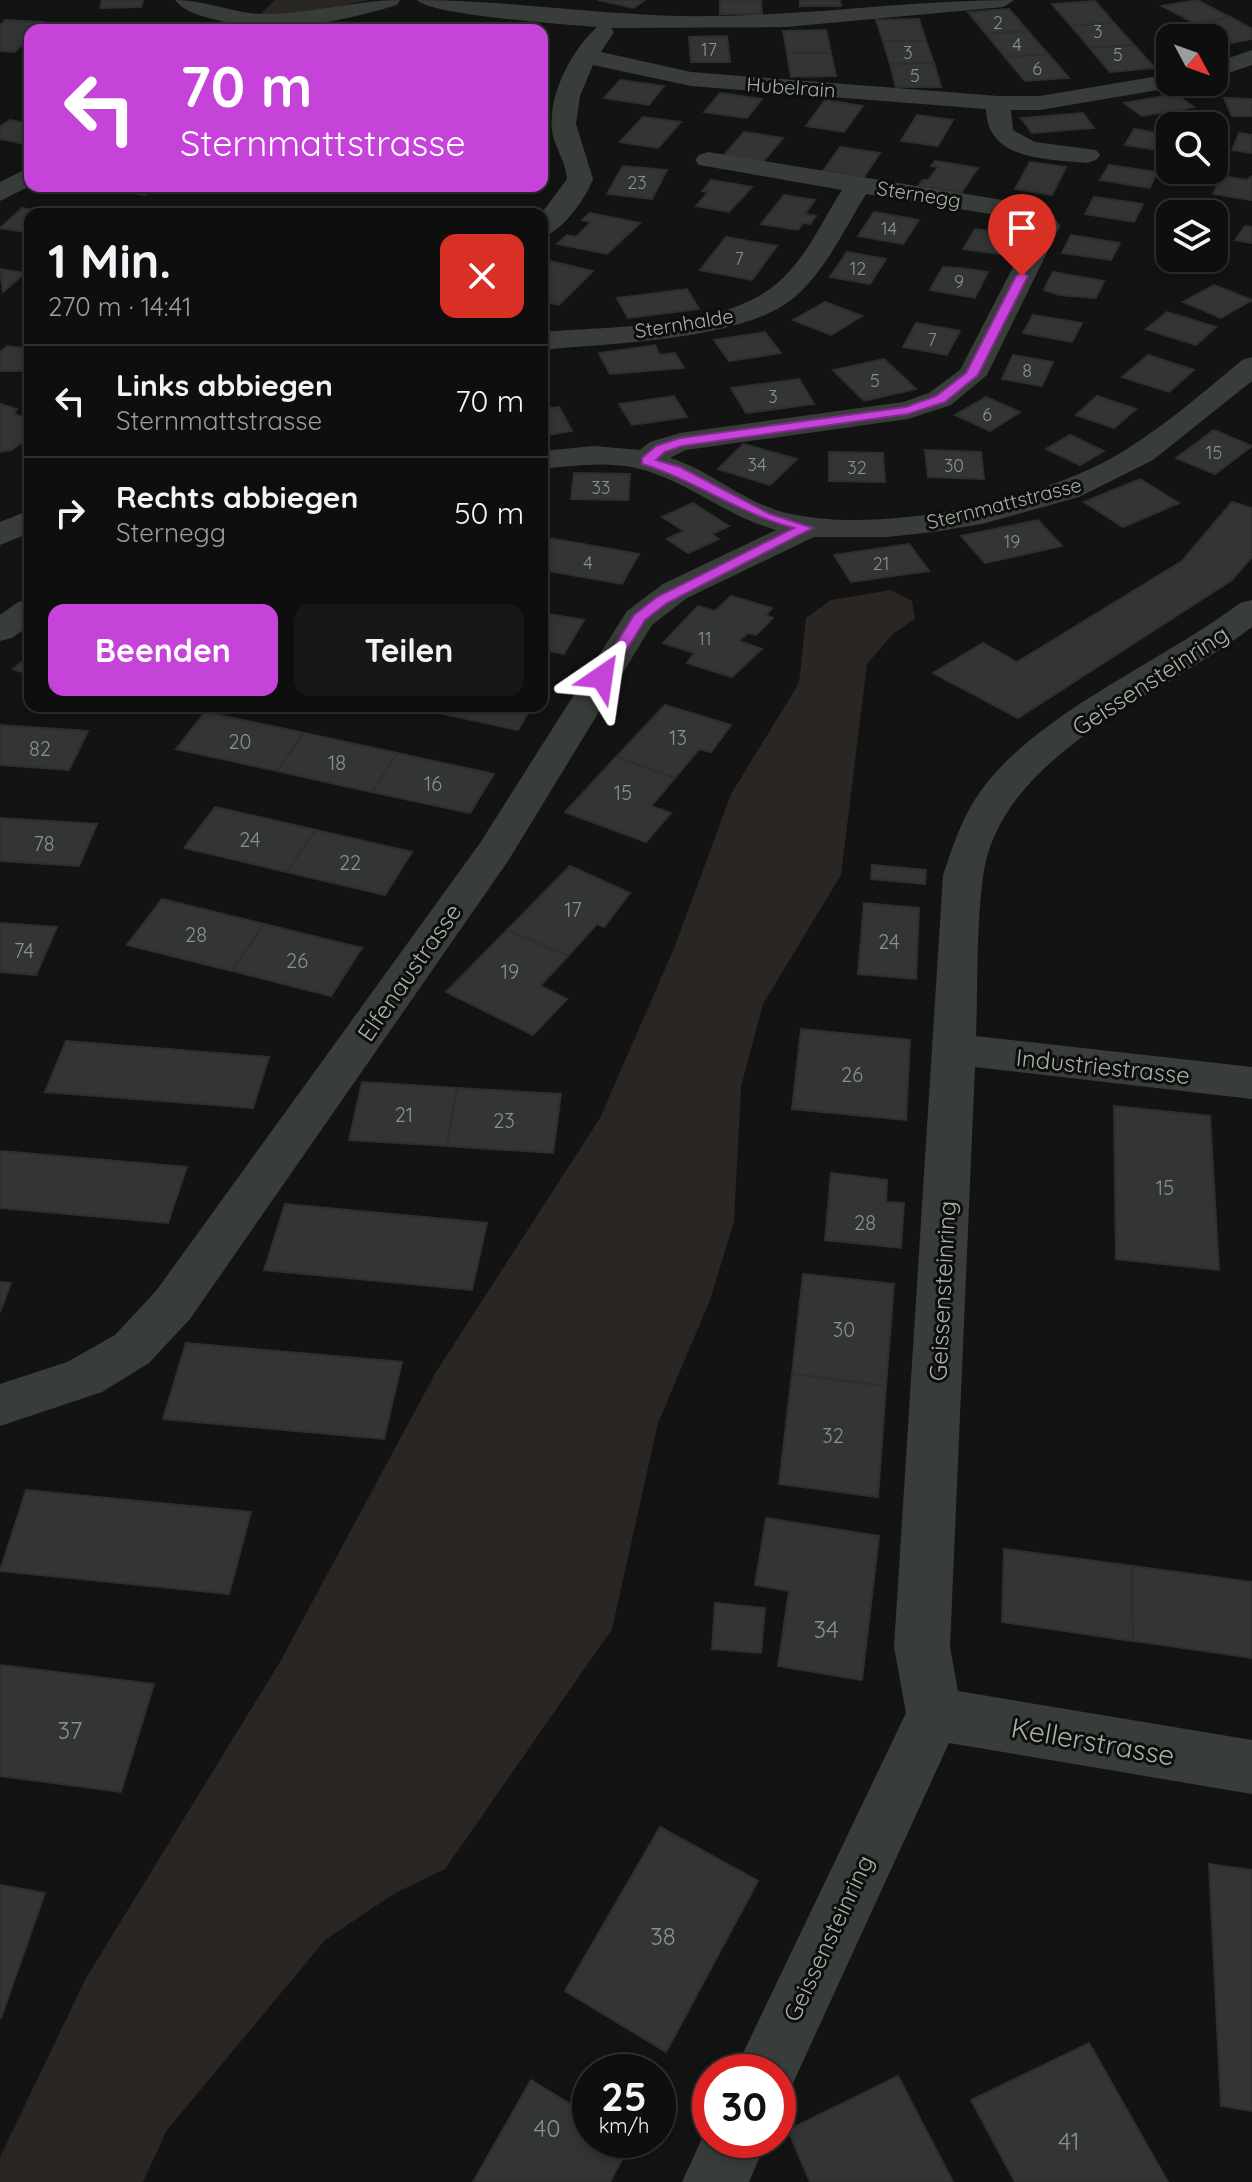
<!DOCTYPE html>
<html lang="de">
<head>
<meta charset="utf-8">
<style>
	:root { --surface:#0e0e0e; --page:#171717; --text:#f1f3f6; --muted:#9b9c9e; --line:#2e2e2e; --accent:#c643da }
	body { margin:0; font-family:Quicksand,sans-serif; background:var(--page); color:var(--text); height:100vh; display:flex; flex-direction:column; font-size:30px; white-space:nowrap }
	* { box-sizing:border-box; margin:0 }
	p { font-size:26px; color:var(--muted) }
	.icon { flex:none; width:44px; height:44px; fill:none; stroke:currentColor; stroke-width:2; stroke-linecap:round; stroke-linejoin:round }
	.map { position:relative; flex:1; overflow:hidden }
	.details { position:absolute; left:24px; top:208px; width:524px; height:504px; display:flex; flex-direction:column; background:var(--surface); border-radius:16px; box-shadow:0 4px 12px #0003,0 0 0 2px var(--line) }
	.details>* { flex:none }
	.guide { position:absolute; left:24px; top:24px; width:524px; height:168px; border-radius:16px; box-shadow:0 4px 12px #0003,0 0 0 2px var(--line); background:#c643da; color:#fff; overflow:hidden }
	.needle { width:52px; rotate:131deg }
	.tools { position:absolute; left:1156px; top:24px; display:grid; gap:16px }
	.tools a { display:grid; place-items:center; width:72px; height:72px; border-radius:16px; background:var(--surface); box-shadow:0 4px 12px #0003,0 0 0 2px var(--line); font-size:40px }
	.speed { position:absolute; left:572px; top:2054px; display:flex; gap:16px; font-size:40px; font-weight:700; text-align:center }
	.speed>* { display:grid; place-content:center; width:104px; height:104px; border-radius:50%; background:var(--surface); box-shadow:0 4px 12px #0003,0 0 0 2px var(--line); line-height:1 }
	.speed small { font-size:20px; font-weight:400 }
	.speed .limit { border:12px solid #d22; background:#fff; color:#111 }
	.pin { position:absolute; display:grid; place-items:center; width:68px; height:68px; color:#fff; margin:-82px -34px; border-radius:50% 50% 50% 0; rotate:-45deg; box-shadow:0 0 8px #0007 }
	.pin .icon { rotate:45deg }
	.me { position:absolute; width:88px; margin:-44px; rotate:32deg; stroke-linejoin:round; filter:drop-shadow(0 0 6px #0008) }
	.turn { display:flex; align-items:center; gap:28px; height:168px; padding:0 24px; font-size:36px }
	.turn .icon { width:104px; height:104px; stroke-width:2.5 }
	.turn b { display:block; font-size:56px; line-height:68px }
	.round { display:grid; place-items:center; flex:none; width:84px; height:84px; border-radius:16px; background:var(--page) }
	.overview { display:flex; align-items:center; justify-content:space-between; height:136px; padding:0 24px }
	h1 { font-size:48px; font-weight:700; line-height:60px }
	.button { display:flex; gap:16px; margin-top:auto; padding:16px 24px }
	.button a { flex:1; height:92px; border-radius:16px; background:var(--accent); color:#fff; font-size:32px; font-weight:700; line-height:92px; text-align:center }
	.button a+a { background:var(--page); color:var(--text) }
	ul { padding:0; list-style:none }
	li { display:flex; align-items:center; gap:24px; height:112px; padding:0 24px; border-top:2px solid var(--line) }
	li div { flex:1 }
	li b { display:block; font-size:30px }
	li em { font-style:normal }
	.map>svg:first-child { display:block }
</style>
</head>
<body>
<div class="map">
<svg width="1252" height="2182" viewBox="0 0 1252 2182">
	<rect width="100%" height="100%" fill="#121312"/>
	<!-- green -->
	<g fill="#2a2623">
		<path d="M275 0H369L294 15 261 14Z"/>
		<path d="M891 590 912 601 915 619 893 634 867 664 841 875 763 1004 741 1087 734 1222 710 1300 658 1423 612 1629 445 1869 395 1893 325 1940 167 2130 143 2182H0V2157L86 1978 280 1662 436 1372 600 1118 675 946 731 794 799 683 806 618 831 600Z"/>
	</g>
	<!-- building -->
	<g fill="#323533" stroke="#2c2f2d" stroke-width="2">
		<path d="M102 0H143L141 7 100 8Z"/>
		<path d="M598 0H645L633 8Z"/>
		<path d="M720 0H761L762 14H720Z"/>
		<path d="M800 0H840L841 6H800Z"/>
		<path d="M1197 0 1230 17 1196 24 1162 6Z"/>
		<path d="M1095 1 1114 23 1071 26 1052 4Z"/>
		<path d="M1009 9 1028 31 986 34 968 12Z"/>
		<path d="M1230 17 1252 29V39L1231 43 1196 24Z"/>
		<path d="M919 19 926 41H883L876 20Z"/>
		<path d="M5 20 43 22 30 30V36L15 52 0 51V25Z"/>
		<path d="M1114 23 1134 45 1090 48 1071 26Z"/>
		<path d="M826 30 831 53H787L783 31Z"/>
		<path d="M1028 31 1048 54 1005 57 986 34Z"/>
		<path d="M727 36 730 62H691L689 37Z"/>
		<path d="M883 41H926L934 63 890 64Z"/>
		<path d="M1134 45 1155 68 1110 72 1090 48Z"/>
		<path d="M787 53H831L836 76 791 77Z"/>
		<path d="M1048 54 1069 78 1025 81 1005 57Z"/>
		<path d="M934 63 941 87H896L890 64Z"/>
		<path d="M620 80 664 86 649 105 604 98Z"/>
		<path d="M720 93 762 99 747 118 704 112Z"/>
		<path d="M1175 94 1194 107 1142 116 1124 103Z"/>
		<path d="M1224 98 1252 99V116H1232Z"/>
		<path d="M825 100 863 106 844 132 806 126Z"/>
		<path d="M1083 113 1094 128 1032 133 1021 118Z"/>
		<path d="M917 115 953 120 938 146 901 141Z"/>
		<path d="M643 117 681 122 658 148 620 142Z"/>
		<path d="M10 120 30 124V145L0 139V127Z"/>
		<path d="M1134 129 1170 135V152L1125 145Z"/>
		<path d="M744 132 783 138 763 162 723 156Z"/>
		<path d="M1239 133 1252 135V153L1232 150Z"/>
		<path d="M840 147 880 153 864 177 823 171Z"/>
		<path d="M935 161 978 168 961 193 918 186 923 180H928L938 167 931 166Z"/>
		<path d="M1030 162 1066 167 1052 195 1015 189Z"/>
		<path d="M1109 165 1157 172 1150 188 1100 180Z"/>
		<path d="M623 166 667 170 652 199 607 194Z"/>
		<path d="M1222 176 1247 180 1252 176V200L1213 194Z"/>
		<path d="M711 180 752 187 729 212 696 206 708 192 702 191Z"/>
		<path d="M93 186H156L145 195Z"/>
		<path d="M784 195 815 200 805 214 816 216 810 224 803 223 798 230 761 224Z"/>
		<path d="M1094 197 1143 204 1134 222 1085 214Z"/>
		<path d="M22 208 57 214H30V233L0 228Z"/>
		<path d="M874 212 919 220 903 244 858 236Z"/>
		<path d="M590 213 640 223 607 254 557 244 567 235 576 237 591 222 582 220Z"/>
		<path d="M1245 226 1252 227V243L1235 240Z"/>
		<path d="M975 229 1010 234 999 254 963 249Z"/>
		<path d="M1071 235 1120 243 1111 260 1062 253Z"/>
		<path d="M726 237 777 246 752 280 700 270Z"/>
		<path d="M847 252 886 259 870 284 830 277Z"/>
		<path d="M542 259 593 271 559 305 542 301Z"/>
		<path d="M943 267 959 268 988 272 975 298 930 290Z"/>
		<path d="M0 269 25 273 3 292Z"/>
		<path d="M1053 272 1104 281 1096 298 1059 295 1044 290Z"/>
		<path d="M1214 285 1252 300 1221 318 1183 302Z"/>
		<path d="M687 289 699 309 628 318 617 298Z"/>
		<path d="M825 302 862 316 831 335 793 320Z"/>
		<path d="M1167 312 1216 327 1196 345 1146 329Z"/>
		<path d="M1033 315 1082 323 1072 342 1023 333Z"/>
		<path d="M916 323 960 331 947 355 903 347Z"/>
		<path d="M765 332 781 353 729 361 714 340Z"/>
		<path d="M655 345 660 355 675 353 684 368 610 374 599 353Z"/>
		<path d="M7 346 30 349V371H0V352Z"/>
		<path d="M1013 355 1053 362 1042 386 1002 379Z"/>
		<path d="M1148 355 1194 370 1169 392 1122 377Z"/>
		<path d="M884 359 916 389 864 401 833 370Z"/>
		<path d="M799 379 814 404 746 413 731 388Z"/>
		<path d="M674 396 687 417 632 425 619 404Z"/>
		<path d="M1097 396 1136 409 1114 428 1076 415Z"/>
		<path d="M986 397 1020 412 990 431 955 415Z"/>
		<path d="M0 404 17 409 14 414 30 419V437L11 450 0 452Z"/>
		<path d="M559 407 572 431 542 436V409Z"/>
		<path d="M1214 430 1252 446 1215 474 1176 458Z"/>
		<path d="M1070 435 1104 451 1080 465 1046 449Z"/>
		<path d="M743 444 797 459 770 485 718 469Z"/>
		<path d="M925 450 981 452 984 479 928 477Z"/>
		<path d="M829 452 883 453 885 482 829 481Z"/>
		<path d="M574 473 630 474 628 500 571 499Z"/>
		<path d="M1140 479 1179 503 1123 527 1084 502Z"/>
		<path d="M1232 502 1252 508V557L1232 580 1018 718 933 673 983 643 1017 662 1182 561Z"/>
		<path d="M693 503 729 526 712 534 719 539 688 553 667 539 684 531 662 517Z"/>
		<path d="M1038 520 1062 546 985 563 961 536Z"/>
		<path d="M543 537 639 554 622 584 542 570Z"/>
		<path d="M909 544 929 571 851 582 834 555Z"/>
		<path d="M731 596 772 608 766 615 773 618 756 635 748 633 739 641 762 649 732 677 687 663 694 653 663 643 698 606 715 611Z"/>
		<path d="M542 613 584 620 564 654 542 650Z"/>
		<path d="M30 655V675L13 669Z"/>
		<path d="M665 705 731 725 711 752 699 749 675 778 616 757Z"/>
		<path d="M423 706H532L518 730 420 709Z"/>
		<path d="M205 712 304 733 277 771 176 749Z"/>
		<path d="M0 725 13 726 88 731 69 770 0 765Z"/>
		<path d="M304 733 397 753 372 792 277 771Z"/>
		<path d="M397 753 494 774 470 813 372 792Z"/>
		<path d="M616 757 675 778 651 806 671 813 646 842 565 812Z"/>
		<path d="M215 807 316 830 287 872 184 848Z"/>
		<path d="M0 818 97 824 79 866 0 861Z"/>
		<path d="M316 830 412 852 385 895 287 872Z"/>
		<path d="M872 865 926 870 925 884 871 879Z"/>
		<path d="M570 866 630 893 604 927 597 924 568 956 507 930Z"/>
		<path d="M162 899 264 924 232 971 127 945Z"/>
		<path d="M864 903 919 908 916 979 858 974Z"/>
		<path d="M0 923 57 927 36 975 0 972Z"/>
		<path d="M264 924 362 948 331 996 232 971Z"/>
		<path d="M507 930 568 956 540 986 567 999 533 1035 446 992Z"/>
		<path d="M801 1029 910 1040 906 1120 792 1109Z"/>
		<path d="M66 1041 269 1057 253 1108 45 1092Z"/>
		<path d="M362 1082 457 1088 447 1146 349 1140Z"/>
		<path d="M457 1088 561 1094 553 1153 447 1146Z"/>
		<path d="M1114 1106 1210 1116 1219 1270 1116 1259Z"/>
		<path d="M0 1151 187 1167 168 1223 0 1208Z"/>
		<path d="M831 1173 887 1180 886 1202 904 1203 901 1248 825 1240Z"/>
		<path d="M285 1204 487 1223 472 1290 264 1270Z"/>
		<path d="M803 1274 894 1284 886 1386 792 1374Z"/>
		<path d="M0 1282 11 1283 0 1312Z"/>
		<path d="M186 1343 402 1362 384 1439 163 1419Z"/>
		<path d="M792 1374 886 1386 878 1497 779 1484Z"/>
		<path d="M26 1490 251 1512 229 1594 0 1571Z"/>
		<path d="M766 1518 879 1536 862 1680 778 1666 789 1591 755 1585Z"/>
		<path d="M1004 1549 1132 1566 1133 1641 1002 1622Z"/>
		<path d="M1132 1566 1252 1582V1658L1133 1641Z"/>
		<path d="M715 1603 765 1608 761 1653 712 1649Z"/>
		<path d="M0 1665 154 1684 121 1792 0 1776Z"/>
		<path d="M660 1827 758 1881 666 2052 565 1991Z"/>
		<path d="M1209 1864 1252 1870V2111L1221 2106Z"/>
		<path d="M0 1885 45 1893 1 2018 0 2017Z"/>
		<path d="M1089 2043 1168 2182H1015L971 2100Z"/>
		<path d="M898 2076 953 2182H810L788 2130Z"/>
		<path d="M531 2080 590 2116V2140L632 2141 610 2182H473Z"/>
	</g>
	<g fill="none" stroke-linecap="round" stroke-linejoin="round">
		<!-- minor -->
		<g fill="#393d39" fill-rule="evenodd">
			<path d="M175 0C207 0 233 14 265 14 311 14 355 0 400 0L397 5C336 23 275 36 213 19 200 16 183 11 175 0Z"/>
			<path d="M417 0C517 0 615 18 715 16 815 15 914 0 1014 0L1003 7 786 27 611 28 614 32 601 52 691 72 998 96H1040L1170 74V82H1181L1170 88 1040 110H1011L1013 130 1035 142 1096 150 1100 155 1096 160 1087 163C1048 159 987 161 986 109L691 86 593 65 580 96 576 124 593 179C586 198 562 232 542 237L541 214 567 179C566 163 557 151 553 136 545 99 571 51 597 27 570 25 429 15 417 0Z"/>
			<path d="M1252 50V65L1214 78V63Z"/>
			<path d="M708 152 1027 204 1051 212 1060 226 987 375 951 405 908 419 686 450 670 458C709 470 740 499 779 511 869 537 1030 503 1110 459 1158 432 1200 395 1242 360L1252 357V381L1153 460 1079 497 982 524 934 532 887 537H814L687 598 652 625 508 861 190 1319 149 1363 102 1392 0 1426V1384L67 1362 115 1335 156 1291 480 843 627 611 663 584 776 530C731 518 696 488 653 473 618 460 578 465 542 469V451L594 446 640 450 650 442 680 433 903 402 929 393 960 370 1034 226 1021 219 866 194C845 228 827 268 797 295 748 341 609 343 542 350V332C609 326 722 329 775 285 805 261 822 221 842 190L699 165 695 160 699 155Z"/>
			<path d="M30 167V186L0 201V182Z"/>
			<path d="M30 510V533L0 545V522Z"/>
			<path d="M30 599V625L12 638 0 641V615L18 602Z"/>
			<path d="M1252 600V627C1164 695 999 753 983 877 976 929 978 984 976 1036L1252 1067V1099L975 1067 950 1647 958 1691 1252 1740V1794L949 1743 788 2094 778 2099V2072H734L906 1713 894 1647 943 875C953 846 962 817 980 792 1036 713 1162 662 1240 603Z"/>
			<path d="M710 2121V2140H767L749 2182H682Z"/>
		</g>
	</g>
	<!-- route -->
	<path fill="#c643da" stroke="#812c8e" stroke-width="2" d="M1022 272 1028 276 978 375 945 402 908 414 682 446 665 452 656 460 680 467 770 514 813 528 667 603 645 620 608 680H597L595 677 634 615 657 597 794 528C740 514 695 480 642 464V458L656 446 680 438 906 407 936 396 966 373 1016 276Z"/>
	<g text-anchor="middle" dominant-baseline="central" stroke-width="6" stroke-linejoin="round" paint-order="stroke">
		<!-- far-number labels -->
		<g font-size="18" fill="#8a9388">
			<text x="998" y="22">2</text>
			<text x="1098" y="31">3</text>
			<text x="1017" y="44">4</text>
			<text x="709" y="49">17</text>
			<text x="908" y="52">3</text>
			<text x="1118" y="54">5</text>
			<text x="1037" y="68">6</text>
			<text x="915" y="75">5</text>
			<text x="637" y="182">23</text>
			<text x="889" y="228">14</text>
			<text x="739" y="258">7</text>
			<text x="858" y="268">12</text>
			<text x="959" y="281">9</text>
			<text x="932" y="339">7</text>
			<text x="1027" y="370">8</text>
			<text x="875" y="380">5</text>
			<text x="773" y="396">3</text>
			<text x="987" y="414">6</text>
			<text x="1214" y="452">15</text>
			<text x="757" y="464">34</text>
			<text x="954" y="465">30</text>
			<text x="857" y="467">32</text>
			<text x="601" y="487">33</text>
			<text x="1012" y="541">19</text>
			<text x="588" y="562">4</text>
			<text x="881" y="563">21</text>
			<text x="705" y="638">11</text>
		</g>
		<!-- far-street labels -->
		<g font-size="20" fill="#a7b2a5" stroke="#0d0e0d">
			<text transform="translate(791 87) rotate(4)">Hubelrain</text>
			<text transform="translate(919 194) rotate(9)">Sternegg</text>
			<text transform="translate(684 323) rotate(-9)">Sternhalde</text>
			<text transform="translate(1004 503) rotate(-14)">Sternmattstrasse</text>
		</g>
		<!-- number labels -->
		<g font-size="20" fill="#8a9388">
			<text x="678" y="737">13</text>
			<text x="240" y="741">20</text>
			<text x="40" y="748">82</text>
			<text x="337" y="762">18</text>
			<text x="433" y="783">16</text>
			<text x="623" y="792">15</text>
			<text x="250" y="839">24</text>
			<text x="44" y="843">78</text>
			<text x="350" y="862">22</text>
			<text x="573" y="909">17</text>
			<text x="196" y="934">28</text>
			<text x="889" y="941">24</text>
			<text x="24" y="950">74</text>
			<text x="297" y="960">26</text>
			<text x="510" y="971">19</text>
			<text x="852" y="1074">26</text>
			<text x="404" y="1114">21</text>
			<text x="504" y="1120">23</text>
			<text x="1165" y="1187">15</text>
			<text x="865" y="1222">28</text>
			<text x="844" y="1329">30</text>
			<text x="833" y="1435">32</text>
		</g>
		<!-- street labels -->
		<g font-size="24" fill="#a7b2a5" stroke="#0d0e0d">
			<text transform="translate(1150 680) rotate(-33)">Geissensteinring</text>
			<text transform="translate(409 972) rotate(-55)">Elfenaustrasse</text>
			<text transform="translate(1103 1066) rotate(6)">Industriestrasse</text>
			<text transform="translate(942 1291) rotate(-87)">Geissensteinring</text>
			<text transform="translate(828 1938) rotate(-65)">Geissensteinring</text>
		</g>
		<!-- near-number labels -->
		<g font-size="24" fill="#8a9388">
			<text x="826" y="1629">34</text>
			<text x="70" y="1730">37</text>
			<text x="663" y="1936">38</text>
			<text x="547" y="2128">40</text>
			<text x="1069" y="2141">41</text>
		</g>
		<!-- near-street labels -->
		<g font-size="28" fill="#a7b2a5" stroke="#0d0e0d">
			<text transform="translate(1093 1741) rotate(10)">Kellerstrasse</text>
		</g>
	</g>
</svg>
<div class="tools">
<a><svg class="needle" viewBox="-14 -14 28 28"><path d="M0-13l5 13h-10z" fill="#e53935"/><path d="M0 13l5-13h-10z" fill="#9b9c9e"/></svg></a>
<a><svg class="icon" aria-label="search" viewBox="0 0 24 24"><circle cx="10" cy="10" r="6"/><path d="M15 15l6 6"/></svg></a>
<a><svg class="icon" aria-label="layers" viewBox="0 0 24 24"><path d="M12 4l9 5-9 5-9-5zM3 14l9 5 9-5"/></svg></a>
</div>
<div class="speed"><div>25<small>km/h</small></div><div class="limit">30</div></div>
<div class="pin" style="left:1022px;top:276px;background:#d93025"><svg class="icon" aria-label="arrive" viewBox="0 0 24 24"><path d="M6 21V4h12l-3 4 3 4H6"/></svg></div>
<svg class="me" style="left:602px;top:677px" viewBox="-20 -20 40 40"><path d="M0-17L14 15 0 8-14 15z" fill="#c643da" stroke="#fff" stroke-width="4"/></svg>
<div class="guide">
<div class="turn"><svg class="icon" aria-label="left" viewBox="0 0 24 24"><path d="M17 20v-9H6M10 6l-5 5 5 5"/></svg><div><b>70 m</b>Sternmattstrasse</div></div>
</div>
<section class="details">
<div class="overview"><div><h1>1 Min.</h1><p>270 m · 14:41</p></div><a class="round" style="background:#d93025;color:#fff"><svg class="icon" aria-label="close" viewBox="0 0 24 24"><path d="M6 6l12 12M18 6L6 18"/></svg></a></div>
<ul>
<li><svg class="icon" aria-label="left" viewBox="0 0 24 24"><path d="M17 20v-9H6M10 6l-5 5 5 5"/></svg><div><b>Links abbiegen</b><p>Sternmattstrasse</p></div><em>70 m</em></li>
<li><svg class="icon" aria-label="right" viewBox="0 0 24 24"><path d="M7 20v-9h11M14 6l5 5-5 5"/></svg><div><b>Rechts abbiegen</b><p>Sternegg</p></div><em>50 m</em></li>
</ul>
<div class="button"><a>Beenden</a><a>Teilen</a></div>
</section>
</div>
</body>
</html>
